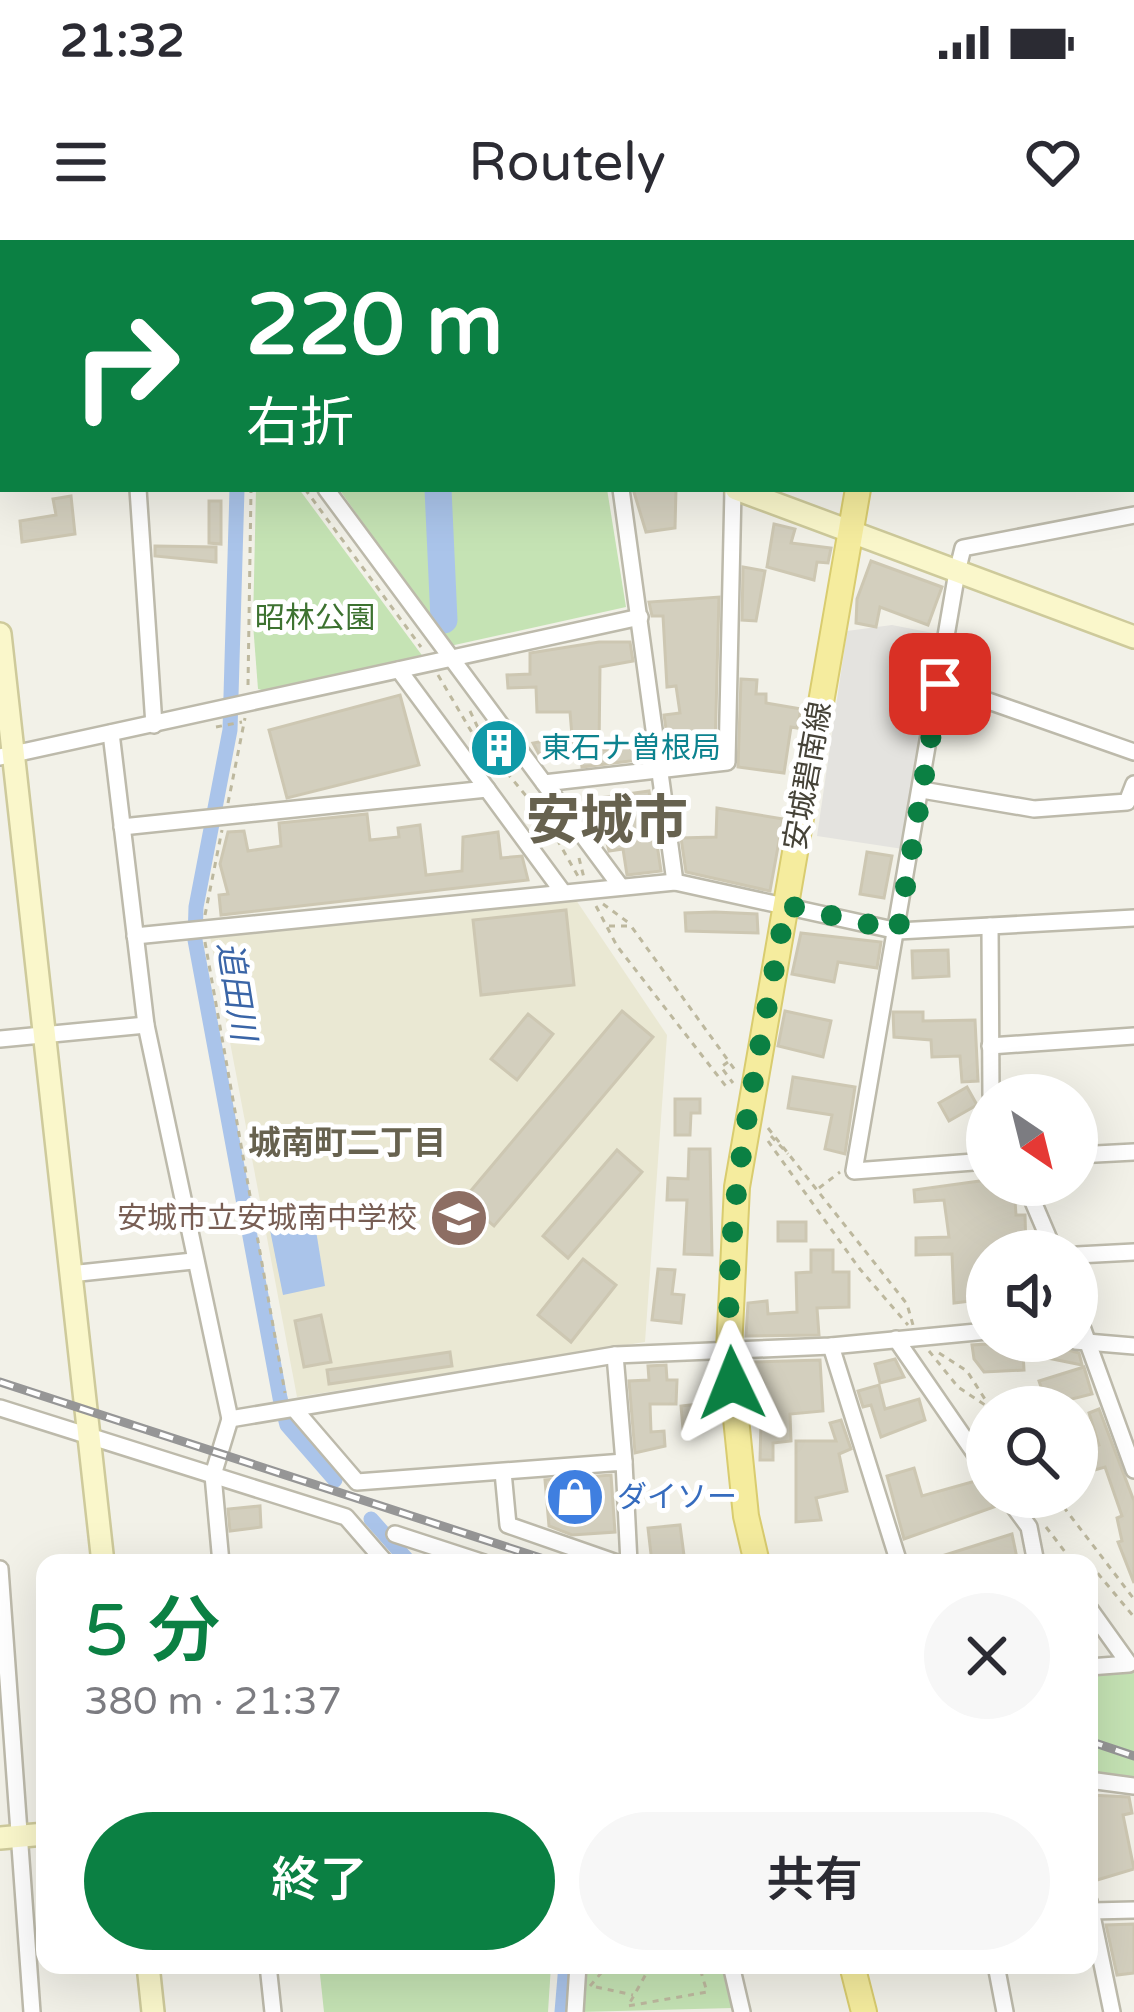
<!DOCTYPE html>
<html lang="ja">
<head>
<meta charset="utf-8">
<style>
	:root { --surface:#fff; --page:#f7f7f7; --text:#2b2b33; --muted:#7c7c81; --accent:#0b8043 }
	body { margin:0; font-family:"Varela Round","Noto Sans JP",sans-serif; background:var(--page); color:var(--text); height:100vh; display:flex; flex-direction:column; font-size:45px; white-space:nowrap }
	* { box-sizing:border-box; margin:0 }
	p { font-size:39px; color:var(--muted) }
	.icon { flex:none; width:66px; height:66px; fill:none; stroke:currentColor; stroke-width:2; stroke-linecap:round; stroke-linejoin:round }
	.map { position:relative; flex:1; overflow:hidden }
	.drawer { position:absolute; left:36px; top:1314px; width:1062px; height:420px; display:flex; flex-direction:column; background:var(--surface); border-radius:24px; box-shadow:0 12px 48px #0002 }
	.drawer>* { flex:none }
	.banner { position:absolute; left:0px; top:0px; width:1134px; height:252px; box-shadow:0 12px 48px #0002; background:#0b8043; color:#fff; overflow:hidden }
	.needle { width:78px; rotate:145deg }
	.tools { position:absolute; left:966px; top:834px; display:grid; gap:24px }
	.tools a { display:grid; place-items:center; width:132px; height:132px; border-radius:50%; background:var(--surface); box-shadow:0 12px 48px #0002; font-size:60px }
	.pin { position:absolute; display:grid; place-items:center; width:102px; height:102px; color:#fff; margin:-51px; border-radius:24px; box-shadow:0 6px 18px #0006 }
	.me { position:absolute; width:132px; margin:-66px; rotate:358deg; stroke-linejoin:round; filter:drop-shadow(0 0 9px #0008) }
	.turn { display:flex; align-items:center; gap:42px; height:252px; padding:0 48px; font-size:54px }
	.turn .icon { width:156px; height:156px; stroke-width:2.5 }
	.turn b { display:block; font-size:84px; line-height:102px }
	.round { display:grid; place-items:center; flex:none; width:126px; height:126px; border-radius:63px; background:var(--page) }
	.summary { display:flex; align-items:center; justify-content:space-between; height:204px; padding:0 48px }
	h1 { font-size:72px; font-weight:600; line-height:90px; color:var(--accent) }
	.primary-button { display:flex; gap:24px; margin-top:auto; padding:24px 48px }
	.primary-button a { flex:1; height:138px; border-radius:72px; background:var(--accent); color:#fff; font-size:48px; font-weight:600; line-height:138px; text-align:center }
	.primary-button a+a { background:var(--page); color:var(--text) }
	.status { display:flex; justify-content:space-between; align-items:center; height:84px; padding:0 60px; background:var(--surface); direction:ltr }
	.status svg { height:33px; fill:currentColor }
	header { display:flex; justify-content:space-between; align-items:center; height:156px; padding:0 48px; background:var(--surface); font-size:54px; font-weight:600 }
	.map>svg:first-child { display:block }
</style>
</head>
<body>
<div class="status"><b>21:32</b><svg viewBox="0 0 49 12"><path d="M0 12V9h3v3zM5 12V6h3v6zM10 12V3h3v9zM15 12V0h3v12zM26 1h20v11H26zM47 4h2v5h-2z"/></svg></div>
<header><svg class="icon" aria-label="menu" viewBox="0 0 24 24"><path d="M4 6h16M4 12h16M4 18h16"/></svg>Routely<svg class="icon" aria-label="heart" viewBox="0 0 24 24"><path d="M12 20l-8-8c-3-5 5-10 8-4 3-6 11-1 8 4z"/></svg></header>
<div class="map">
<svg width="1134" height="1772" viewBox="0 0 1134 1772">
	<rect width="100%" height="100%" fill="#f2f1e8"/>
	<!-- education -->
	<path fill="#eae8d3" d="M576 660 667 795 645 1102 297 1157 210 696Z"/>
	<!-- green -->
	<g fill="#c5e3b4">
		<path d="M256 249H299L424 418 269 452 258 449 253 384Z"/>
		<path d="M339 249H607L626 367 450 406Z"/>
		<path d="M1134 1427V1538L1089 1532V1431Z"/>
		<path d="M319 1725H551L548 1772H324Z"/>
		<path d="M583 1725H723L733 1768 579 1772Z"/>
	</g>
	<!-- parking -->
	<path fill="#e4e3df" d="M892 385 938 394 903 609 817 596 847 391Z"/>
	<!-- water -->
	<path fill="#aac4ea" d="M313 972 325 1046 283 1055 268 980Z"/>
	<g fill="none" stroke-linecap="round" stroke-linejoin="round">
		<!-- canal -->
		<g stroke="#aac4ea" stroke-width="15">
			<path d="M87 0 89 3"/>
			<path d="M237 249 230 490 196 667 195 700 280 1158 287 1185 335 1240"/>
			<path d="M371 1279 410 1323"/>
			<path d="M562 1772 566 1725"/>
		</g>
		<!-- river -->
		<g stroke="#aac4ea" stroke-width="27">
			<path d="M349 0 350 3"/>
			<path d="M438 249 444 380"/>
		</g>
	</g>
	<!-- building -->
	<g fill="#d3cfbe" stroke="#cdc7b2" stroke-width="3">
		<path d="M633 249H676L675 288 646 292Z"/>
		<path d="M71 256 75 294 22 302 20 281 56 275 53 259Z"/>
		<path d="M209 261H221V304L209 303Z"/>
		<path d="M774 284 795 289 791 303 831 308 828 323 817 322 814 340 767 327Z"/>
		<path d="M155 306 216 307V322L155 316Z"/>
		<path d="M871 321 942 347 928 385 880 367 876 387 856 383 857 359Z"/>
		<path d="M743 327 765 331 756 381 742 380Z"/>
		<path d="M719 357 715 511 670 516 664 475 680 473 676 446 667 447 663 376H652L649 362Z"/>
		<path d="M599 402H630L633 421 600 427 599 510 644 505 646 519 582 527 580 513 542 520 533 503 572 496 570 472H537L536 447 508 448 507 435 530 434V413Z"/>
		<path d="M741 439 757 440 756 454H766V463L801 469 797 488 791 487 784 533 738 527Z"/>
		<path d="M400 455 419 525 287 558 269 490Z"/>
		<path d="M649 551 661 631 627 635 623 609 609 611 601 579 587 581 584 560Z"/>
		<path d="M717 568 783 579 770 651 686 632 681 598 716 597Z"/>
		<path d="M367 574 370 600 399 597 398 588 420 585 426 635 462 631 463 597 498 592 501 618 522 616 528 640 221 675 219 655 228 654 220 624 228 592 244 591 248 611 275 607 281 606 279 583Z"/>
		<path d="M867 612 892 616 884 658 860 654Z"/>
		<path d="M566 670 574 745 481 755 473 680Z"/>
		<path d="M715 672 757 674 758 693 686 691 685 673Z"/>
		<path d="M801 693 881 702 877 728 838 722 834 742 792 734Z"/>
		<path d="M948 710 949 736 913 738 912 711Z"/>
		<path d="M622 771 653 797 494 986 463 960Z"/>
		<path d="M785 771 831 781 823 817 778 806Z"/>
		<path d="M893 772H923V781L975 780 978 841 962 842 960 816 932 817 931 800 894 797Z"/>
		<path d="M528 774 553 794 517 840 491 819Z"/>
		<path d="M793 837 855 847 845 914 825 909 832 875 788 868Z"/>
		<path d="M967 847 977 865 949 881 939 863Z"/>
		<path d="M675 859H700V873H691L690 895H675Z"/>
		<path d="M689 909H710L712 1015 684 1014 687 960H667L668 938 688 939Z"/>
		<path d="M617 910 642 932 568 1018 543 996Z"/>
		<path d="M987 940V945H1014L1016 975H1025L1026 1011H987V1059L954 1063 952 1014 916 1015V998L949 997 944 960 915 962 914 950Z"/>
		<rect x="778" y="982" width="28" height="19"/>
		<path d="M811 1010H833V1032H849V1067L817 1068 819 1095 746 1096 748 1063 767 1061 768 1074 797 1072 796 1033 811 1032Z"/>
		<path d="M583 1019 616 1045 571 1102 538 1075Z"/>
		<path d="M658 1029 675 1030 672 1054 684 1055 681 1083 652 1080Z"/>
		<path d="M321 1075 331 1122 304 1127 295 1081Z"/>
		<path d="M1036 1101 1079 1113 1082 1125 1023 1113 1024 1130 984 1132 974 1119 972 1105Z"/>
		<path d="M450 1112 452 1126 329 1144 327 1130Z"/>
		<path d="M895 1119 904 1137 880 1143 875 1124Z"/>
		<path d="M820 1120 823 1171 790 1174 791 1201 773 1203V1220H760L762 1144 753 1145 752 1122Z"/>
		<path d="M666 1125 667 1140H677L676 1164H650L651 1192 664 1191 665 1206 635 1213 629 1141 649 1140 648 1126Z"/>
		<path d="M1084 1127 1092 1154 1040 1167H1007L1043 1153 1039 1141Z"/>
		<path d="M879 1145 885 1169 919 1159 925 1180 881 1197 871 1165 863 1167 858 1151Z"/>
		<path d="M708 1163 710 1187 683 1189 681 1166Z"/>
		<path d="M1099 1169 1134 1261V1343L1118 1302 1122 1301 1117 1278 1122 1276 1105 1227 1077 1235V1211L1099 1205 1089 1173Z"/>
		<path d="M841 1180 851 1209 839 1214 847 1251 816 1258 821 1280 796 1282V1201H836L830 1183Z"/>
		<path d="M914 1228 922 1256 979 1240 994 1267 904 1299 887 1236Z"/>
		<path d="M611 1235 615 1292 572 1295 549 1286 545 1240Z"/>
		<path d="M260 1266 261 1287 230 1291 228 1269Z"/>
		<path d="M680 1285 685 1323H652L648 1288Z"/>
		<path d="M1012 1294 1018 1323H933L932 1319Z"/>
		<path d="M1089 1555 1129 1557 1132 1573 1123 1575 1134 1629 1097 1640 1089 1610Z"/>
		<path d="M1134 1684V1733L1117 1735 1106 1685Z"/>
	</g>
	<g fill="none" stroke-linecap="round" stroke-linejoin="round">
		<!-- street casing -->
		<g stroke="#bdbaab" stroke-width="20">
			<g id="street">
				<path d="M143 0 145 3"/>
				<path d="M584 0V3"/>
				<path d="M462 3 463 0"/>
				<path d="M138 249 154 485"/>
				<path d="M326 249 621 647"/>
				<path d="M621 249 675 642 898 691 1134 678"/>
				<path d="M399 430 487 549"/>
				<path d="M940 444 1134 512"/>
				<path d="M111 493 146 785 230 1179"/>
				<path d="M0 517 640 377"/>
				<path d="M544 543 727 522 733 249"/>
				<path d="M922 550 1034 569 1127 562 1134 544"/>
				<path d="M122 587 487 549 562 651"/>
				<path d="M990 686 991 855"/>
				<path d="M135 696 675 642"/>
				<path d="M0 799 146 785"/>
				<path d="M990 806 1134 796"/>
				<path d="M1077 915 1134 912"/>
				<path d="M987 921 854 931 957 332 963 308 1134 275"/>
				<path d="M1026 945 1054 1011"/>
				<path d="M1077 1015 1134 1012"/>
				<path d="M70 1034 193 1021"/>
				<path d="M1077 1073 1134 1230"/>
				<path d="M896 1099 987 1231"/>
				<path d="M1075 1101 1134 1106"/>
				<path d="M831 1106 899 1323"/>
				<path d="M615 1115 624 1222"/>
				<path d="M0 1168 346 1277 386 1323"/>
				<path d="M296 1171 357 1242 624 1222 629 1323"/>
				<path d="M503 1232 508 1285 617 1323"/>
				<path d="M1007 1257 1029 1287 1036 1323"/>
				<path d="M395 1294 484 1323"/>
				<path d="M221 1323 213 1235 230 1179 615 1115 831 1106 987 1091"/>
				<path d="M0 1329 32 1772"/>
				<path d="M1089 1368 1129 1424 1089 1427"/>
				<path d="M1089 1540 1134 1546"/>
				<path d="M1089 1661 1112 1772"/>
				<path d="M1092 1671 1134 1670"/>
				<path d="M268 1725 273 1772"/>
				<path d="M731 1725 742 1772"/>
				<path d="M996 1725 1005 1772"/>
				<path d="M575 1772 578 1725"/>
			</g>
		</g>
		<!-- secondary casing -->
		<g stroke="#ceca9b" stroke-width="26">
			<g id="secondary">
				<path d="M56 0 65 3"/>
				<path d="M736 249 1134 397"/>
				<path d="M0 394 103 1323"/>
				<path d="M0 1598 45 1594"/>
				<path d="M148 1725 153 1772"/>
			</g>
		</g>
		<!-- primary casing -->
		<g stroke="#d9cc6f" stroke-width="28">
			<g id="primary">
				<path d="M901 3 902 0"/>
				<path d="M757 1323 746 1276 729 1110 737 947 858 249"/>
				<path d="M852 1725 864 1772"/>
			</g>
		</g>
		<!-- path -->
		<g stroke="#bdb89e" stroke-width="3" stroke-dasharray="6 6" stroke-linecap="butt">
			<path d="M116 0 118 3"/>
			<path d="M305 249 421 407"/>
			<path d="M438 435 497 535"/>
			<path d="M248 445 251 249"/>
			<path d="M470 471 489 511 546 580 579 638"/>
			<path d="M216 487 242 482"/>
			<path d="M228 563 245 478"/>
			<path d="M541 594 566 602"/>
			<path d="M579 618 584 638"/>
			<path d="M603 664 629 683"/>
			<path d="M596 666 617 706 728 849"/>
			<path d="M205 675 222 590"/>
			<path d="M609 686H631L735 830"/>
			<path d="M205 702 285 1153"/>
			<path d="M728 822 721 827 733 843"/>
			<path d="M768 888 907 1064 913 1085"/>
			<path d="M771 896 788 914"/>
			<path d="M768 901 859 1028 908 1085"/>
			<path d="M819 948 840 932"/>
			<path d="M929 1111 958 1147 988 1167"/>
			<path d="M939 1113 967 1131 990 1167"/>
			<path d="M1056 1257 1134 1359"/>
			<path d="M1046 1287 1069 1317 1088 1323"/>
			<path d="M1090 1324 1134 1377"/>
			<path d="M651 1725 628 1766 707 1752 699 1725"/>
			<path d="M590 1746 608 1725"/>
			<path d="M596 1747 633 1755"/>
		</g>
		<!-- street -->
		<use href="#street" stroke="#fff" stroke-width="15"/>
		<!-- secondary -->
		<use href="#secondary" stroke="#faf7cb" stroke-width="21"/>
		<!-- primary -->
		<use href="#primary" stroke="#f5ec9e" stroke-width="24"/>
		<!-- rail casing -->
		<g stroke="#969696" stroke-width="9">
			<g id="rail">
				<path d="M0 1142 556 1323"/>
				<path d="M1089 1501 1134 1516"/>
			</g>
		</g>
		<!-- rail -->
		<use href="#rail" stroke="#fff" stroke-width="4.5" stroke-dasharray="14" stroke-linecap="butt"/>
	</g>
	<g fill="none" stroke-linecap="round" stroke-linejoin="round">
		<!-- route -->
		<path stroke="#0b8043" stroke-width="21" stroke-dasharray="0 37.8" d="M732 1143C717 983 759 822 786 665L898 691 940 444"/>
	</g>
	<!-- icons -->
	<defs>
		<g id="building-disc" transform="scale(3)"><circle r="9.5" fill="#0f9aa8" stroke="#fff"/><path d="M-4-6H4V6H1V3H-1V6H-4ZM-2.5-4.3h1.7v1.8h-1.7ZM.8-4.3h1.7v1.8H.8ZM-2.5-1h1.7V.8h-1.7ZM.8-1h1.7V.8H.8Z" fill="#fff"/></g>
		<g id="school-disc" transform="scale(3)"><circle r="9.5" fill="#8d6e63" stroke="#fff"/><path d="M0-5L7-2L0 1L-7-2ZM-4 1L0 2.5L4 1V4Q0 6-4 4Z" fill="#fff"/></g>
		<g id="shop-disc" transform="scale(3)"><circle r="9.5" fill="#3f7fe0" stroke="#fff"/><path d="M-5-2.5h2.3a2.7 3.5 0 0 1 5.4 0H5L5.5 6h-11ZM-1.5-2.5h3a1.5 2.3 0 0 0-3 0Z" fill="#fff"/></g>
	</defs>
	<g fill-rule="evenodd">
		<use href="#building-disc" x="499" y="508"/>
		<use href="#school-disc" x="459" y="978"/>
		<use href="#shop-disc" x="575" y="1257"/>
	</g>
	<g text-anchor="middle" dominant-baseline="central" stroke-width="10" stroke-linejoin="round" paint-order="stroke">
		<!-- park labels -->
		<g font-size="30" fill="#3d7230" stroke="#fff">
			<text x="315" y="378">昭林公園</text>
		</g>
		<!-- culture labels -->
		<g font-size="30" fill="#0d838f" stroke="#fff" text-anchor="start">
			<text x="541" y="508">東石ナ曽根局</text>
		</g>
		<!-- street labels -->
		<g font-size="30" fill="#454237" stroke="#fff">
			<text transform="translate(808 536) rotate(-80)">安城碧南線</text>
		</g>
		<!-- education labels -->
		<g font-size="30" fill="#785e54" stroke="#fff" text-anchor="end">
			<text x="417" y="978">安城市立安城南中学校</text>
		</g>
		<!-- shop labels -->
		<g font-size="30" fill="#366cbe" stroke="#fff" text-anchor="start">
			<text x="617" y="1257">ダイソー</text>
		</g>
		<!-- water labels -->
		<g font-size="33" font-style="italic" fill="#3a65a7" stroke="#fff">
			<text transform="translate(236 751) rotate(81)">追田川</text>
		</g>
		<!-- neighbourhood labels -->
		<g font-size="33" font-weight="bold" fill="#67624f" stroke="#fff">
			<text x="347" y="903">城南町二丁目</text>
		</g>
		<!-- town labels -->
		<g font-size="54" font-weight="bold" fill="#67624f" stroke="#fff">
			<text x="607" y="581">安城市</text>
		</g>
	</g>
</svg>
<div class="tools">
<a><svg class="needle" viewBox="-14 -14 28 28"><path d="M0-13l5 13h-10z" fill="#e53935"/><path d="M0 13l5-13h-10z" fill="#7c7c81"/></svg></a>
<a><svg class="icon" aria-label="sound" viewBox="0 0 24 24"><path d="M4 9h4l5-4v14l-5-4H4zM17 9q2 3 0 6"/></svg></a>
<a><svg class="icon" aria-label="search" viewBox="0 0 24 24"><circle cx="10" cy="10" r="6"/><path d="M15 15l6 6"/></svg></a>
</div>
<div class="pin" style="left:940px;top:444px;background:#d93025"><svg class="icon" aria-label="arrive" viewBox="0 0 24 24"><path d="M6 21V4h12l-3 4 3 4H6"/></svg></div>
<svg class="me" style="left:732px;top:1143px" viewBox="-20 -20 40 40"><path d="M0-17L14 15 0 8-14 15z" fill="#0b8043" stroke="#fff" stroke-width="4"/></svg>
<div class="banner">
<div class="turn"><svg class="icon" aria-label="right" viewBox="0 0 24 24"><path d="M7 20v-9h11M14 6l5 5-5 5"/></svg><div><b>220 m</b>右折</div></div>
</div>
<section class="drawer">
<div class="summary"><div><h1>5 分</h1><p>380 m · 21:37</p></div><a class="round"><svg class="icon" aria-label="close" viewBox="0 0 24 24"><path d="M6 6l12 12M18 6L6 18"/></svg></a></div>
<div class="primary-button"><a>終了</a><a>共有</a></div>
</section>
</div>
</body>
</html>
